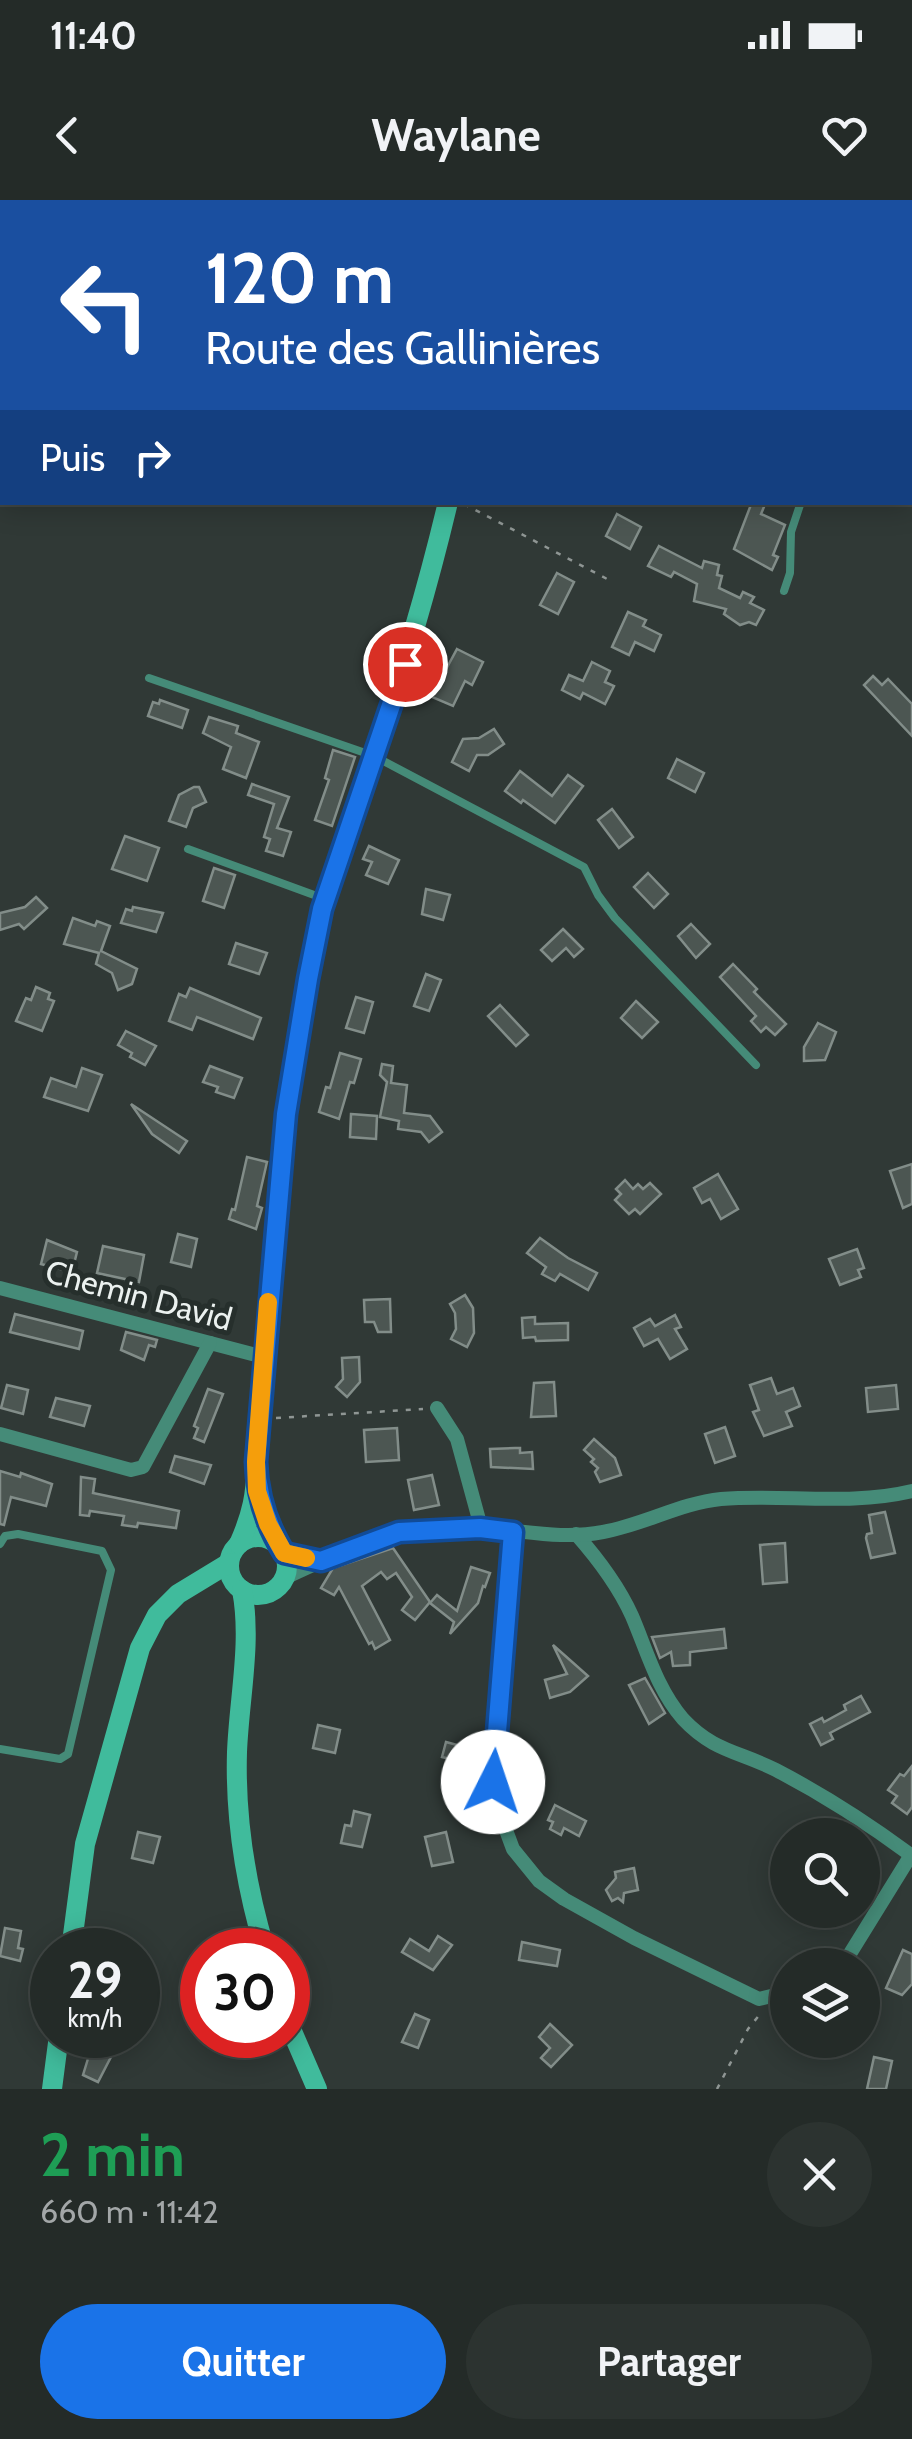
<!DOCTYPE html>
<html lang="fr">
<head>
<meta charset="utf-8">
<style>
	:root { --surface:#242b28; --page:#2c3330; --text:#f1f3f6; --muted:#a3a7a8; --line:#414745; --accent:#1a73e8 }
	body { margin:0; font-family:Cabin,sans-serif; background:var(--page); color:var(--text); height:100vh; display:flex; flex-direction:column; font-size:38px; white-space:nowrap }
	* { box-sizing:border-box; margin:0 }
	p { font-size:32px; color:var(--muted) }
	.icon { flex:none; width:55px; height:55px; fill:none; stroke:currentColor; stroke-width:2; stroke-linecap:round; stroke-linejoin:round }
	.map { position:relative; height:1889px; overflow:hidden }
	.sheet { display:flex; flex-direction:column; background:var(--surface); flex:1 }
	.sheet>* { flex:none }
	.guide { position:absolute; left:0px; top:0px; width:912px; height:305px; box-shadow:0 5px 25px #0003,0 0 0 2px var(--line); background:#1a4fa0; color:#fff; overflow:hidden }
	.buttons { position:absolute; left:770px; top:1618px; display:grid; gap:20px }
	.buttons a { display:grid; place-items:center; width:110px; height:110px; border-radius:50%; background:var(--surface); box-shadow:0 5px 25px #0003,0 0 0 2px var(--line); font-size:50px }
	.speed { position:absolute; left:30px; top:1728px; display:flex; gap:20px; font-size:50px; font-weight:700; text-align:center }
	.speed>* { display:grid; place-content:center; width:130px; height:130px; border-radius:50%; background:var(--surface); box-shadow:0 5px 25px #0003,0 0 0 2px var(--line); line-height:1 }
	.speed small { font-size:25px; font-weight:400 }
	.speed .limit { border:15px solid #d22; background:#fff; color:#111 }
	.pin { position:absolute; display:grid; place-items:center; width:85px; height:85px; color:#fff; margin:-42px; border:5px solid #fff; border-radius:50%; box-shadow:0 2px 10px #0007 }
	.me { position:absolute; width:110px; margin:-55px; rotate:4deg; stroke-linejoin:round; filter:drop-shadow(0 0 8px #0008) }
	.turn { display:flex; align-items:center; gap:35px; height:210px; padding:0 40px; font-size:45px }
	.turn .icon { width:130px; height:130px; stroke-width:2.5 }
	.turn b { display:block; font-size:70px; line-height:85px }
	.then { display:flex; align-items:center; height:95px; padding:0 40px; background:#0003; gap:20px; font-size:38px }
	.round { display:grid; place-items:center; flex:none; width:105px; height:105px; border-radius:52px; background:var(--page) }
	.head { display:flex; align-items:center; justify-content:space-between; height:170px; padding:0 40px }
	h1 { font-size:60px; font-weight:700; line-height:75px; color:#1e9e55 }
	.action { display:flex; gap:20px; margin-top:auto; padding:20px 40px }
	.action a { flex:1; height:115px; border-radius:60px; background:var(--accent); color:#fff; font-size:40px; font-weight:700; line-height:115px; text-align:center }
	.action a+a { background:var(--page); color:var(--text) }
	.status { display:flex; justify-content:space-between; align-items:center; height:70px; padding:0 50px; background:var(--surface); direction:ltr }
	.status svg { height:28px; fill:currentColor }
	header { display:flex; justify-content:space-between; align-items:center; height:130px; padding:0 40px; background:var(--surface); font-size:45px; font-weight:700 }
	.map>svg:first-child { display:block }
</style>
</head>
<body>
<div class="status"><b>11:40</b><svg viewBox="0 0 49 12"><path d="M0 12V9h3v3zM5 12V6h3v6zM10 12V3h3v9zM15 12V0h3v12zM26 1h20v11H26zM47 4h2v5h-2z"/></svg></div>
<header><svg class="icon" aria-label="back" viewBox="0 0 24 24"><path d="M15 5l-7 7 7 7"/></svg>Waylane<svg class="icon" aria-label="heart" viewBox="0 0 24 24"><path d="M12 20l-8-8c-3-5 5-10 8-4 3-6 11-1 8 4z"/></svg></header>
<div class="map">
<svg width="912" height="1889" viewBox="0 0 912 1889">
	<rect width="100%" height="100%" fill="#303936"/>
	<!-- building -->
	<g fill="#4c5652" stroke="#828d89" stroke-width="2.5">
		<path d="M752 302H766L761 314 785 325 773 355 778 357 772 370 734 349Z"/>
		<path d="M617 314 641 327 630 349 606 336Z"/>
		<path d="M659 346 702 368 704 361 719 365 717 375 722 376 719 388 740 398 743 392 754 397 750 403 764 410 756 425 749 422 740 425 724 414 726 409 694 401 697 384 674 372 671 377 648 366Z"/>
		<path d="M557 373 574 382 558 414 540 405Z"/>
		<path d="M628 412 646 420 643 426 661 435 654 451 635 442 629 455 612 447Z"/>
		<path d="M457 449 483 462 472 485 465 481 453 506 411 488 416 473 438 484Z"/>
		<path d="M592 462 610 471 605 482 614 486 605 504 583 493 580 499 562 490 569 475 583 481Z"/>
		<path d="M873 476 882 485 888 479 912 504V536L864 485Z"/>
		<path d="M160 500 188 510 182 528 148 516 153 502 159 504Z"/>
		<path d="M209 517 238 526 236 533 259 542 246 578 223 569 231 547 203 533Z"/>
		<path d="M494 529 504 544 488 555H477L469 571 452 562 463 539 479 538Z"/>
		<path d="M333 550 355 557 332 626 315 620 329 580 325 578Z"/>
		<path d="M677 559 704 573 695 592 668 578Z"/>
		<path d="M520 571 552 596 568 575 583 586 555 623 523 600 521 603 505 591Z"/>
		<path d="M252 584 289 597 277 628 291 632 283 656 266 651 270 639 264 637 274 604 248 595Z"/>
		<path d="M194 587H199L206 602 193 608 186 627 169 621 179 595Z"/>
		<path d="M612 609 633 637 619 648 598 620Z"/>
		<path d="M125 636 159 648 147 681 112 669Z"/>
		<path d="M369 646 399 660 388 684 366 675 372 662 363 659Z"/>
		<path d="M214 668 235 675 224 708 203 701Z"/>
		<path d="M648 673 668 694 654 708 634 687Z"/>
		<path d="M426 689 450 695 443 720 422 714Z"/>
		<path d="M36 697 47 708 24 729 19 724 0 730V713L25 707Z"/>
		<path d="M133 707 163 713 156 732 121 723 126 709 132 711Z"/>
		<path d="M73 718 95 726 97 721 110 726 101 751 137 769 132 784 118 790 112 773 96 764 99 753 64 744Z"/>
		<path d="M691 724 710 744 696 758 678 736Z"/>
		<path d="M563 729 583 749 574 757 566 748 552 761 541 750Z"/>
		<path d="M236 743 267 753 259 774 229 764Z"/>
		<path d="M733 764 757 789 754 792 786 824 775 835 766 827 761 832 751 821 756 816 720 777Z"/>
		<path d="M426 774 441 780 429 811 414 806Z"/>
		<path d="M36 787 50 793 48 799 54 801 42 831 16 821 26 798 31 800Z"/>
		<path d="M190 788 261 818 253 839 197 817 192 830 169 821 179 794 186 797Z"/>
		<path d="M356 797 373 802 364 833 346 828Z"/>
		<path d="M636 801 658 822 642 838 621 818Z"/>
		<path d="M500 805 528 835 516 846 488 816Z"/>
		<path d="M818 823 836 832 825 860 804 861V847Z"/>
		<path d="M126 831 156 846 145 865 130 857 132 853 118 845Z"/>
		<path d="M340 853 361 859 354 883 350 882 339 919 319 912 326 887 330 888Z"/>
		<path d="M382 864 393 866 391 883 407 885 404 913 430 916 442 932 429 942 421 932 398 929 399 921 380 917 387 882 380 875Z"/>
		<path d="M210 866 242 878 234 898 216 892 218 887 203 882Z"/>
		<path d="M82 868 102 875 88 911 44 897 51 878 76 887Z"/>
		<path d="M131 904 187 941 179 953 152 934Z"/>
		<path d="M351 914 377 916 376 939 350 937Z"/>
		<path d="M247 957 267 962 257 1006 262 1008 256 1029 229 1019 232 1009 235 1010Z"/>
		<path d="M912 964V1004L903 1008 890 971Z"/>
		<path d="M718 974 738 1009 721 1019 710 999 702 1003 694 988Z"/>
		<path d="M625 980 633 989 638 984 643 989 650 983 661 994 640 1014 635 1009 629 1014 615 1000 621 994 616 989Z"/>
		<path d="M178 1034 197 1039 191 1067 171 1062Z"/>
		<path d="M540 1038 568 1058 597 1073 588 1090 560 1074 555 1081 542 1074 546 1067 527 1053Z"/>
		<path d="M47 1040 77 1052 72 1072 41 1064Z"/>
		<path d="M103 1046 144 1055 139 1082 97 1073Z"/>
		<path d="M857 1049 864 1068 858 1070 861 1077 840 1085 829 1059Z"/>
		<path d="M465 1095 473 1108 474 1133 467 1147 451 1139 456 1129 455 1113 450 1104Z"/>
		<path d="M390 1099 391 1132H378L374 1122H365L364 1100Z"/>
		<path d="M15 1114 83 1131 79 1149 10 1132Z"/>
		<path d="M675 1115 681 1127 675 1129 687 1149 670 1159 658 1139 644 1146 634 1128 650 1119 655 1126Z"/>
		<path d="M535 1117V1124L568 1123V1140L536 1141 535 1137 523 1138 522 1118Z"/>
		<path d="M126 1132 157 1140 155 1147 149 1145 144 1160 121 1150Z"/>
		<path d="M359 1157 360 1182 347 1197 336 1187 343 1179 342 1158Z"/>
		<path d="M771 1178 777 1194 793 1188 800 1206 786 1212 792 1226 764 1236 753 1212 759 1210 750 1185Z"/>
		<path d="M554 1182 556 1216 531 1217 534 1183Z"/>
		<path d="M7 1185 28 1190 23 1214 1 1208Z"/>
		<path d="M896 1185 898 1209 868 1212 866 1188Z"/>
		<path d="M208 1189 223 1194 204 1242 194 1238 198 1228 194 1226Z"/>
		<path d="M56 1198 90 1206 84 1226 50 1217Z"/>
		<path d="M725 1227 735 1256 715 1263 705 1234Z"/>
		<path d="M397 1228 399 1260 366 1262 364 1230Z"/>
		<path d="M594 1239 615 1258 621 1275 600 1282 595 1272 598 1268 591 1262 594 1259 584 1250Z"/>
		<path d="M515 1248H520V1253L532 1252 533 1269 491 1267 490 1249Z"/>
		<path d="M175 1256 211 1265 204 1284 170 1272Z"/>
		<path d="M0 1271 20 1277 21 1273 52 1284 46 1306 11 1297 4 1325 0 1324Z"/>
		<path d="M432 1275 439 1305 414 1310 408 1280Z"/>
		<path d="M81 1277 95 1279 93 1293 179 1311 176 1328 138 1323 137 1327 122 1325 124 1316 90 1311 89 1316 80 1315Z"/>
		<path d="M885 1312 895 1353 871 1358 866 1338 867 1334 872 1333 869 1315Z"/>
		<path d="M785 1343 787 1382 763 1384 760 1345Z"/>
		<path d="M393 1348 430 1402 415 1420 402 1410 412 1397 396 1373 387 1379 381 1372 362 1386 390 1440 375 1449 372 1442 369 1444 339 1387 334 1395 321 1388 333 1368Z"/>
		<path d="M471 1367 490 1373 485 1387 483 1386 478 1403 450 1434 454 1422 430 1403 437 1395 457 1411Z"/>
		<path d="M724 1429 726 1448 690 1452V1465L673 1466 671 1452 660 1458 652 1437Z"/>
		<path d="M553 1445 588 1476 570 1492 550 1498 545 1480 567 1474Z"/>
		<path d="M645 1478 665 1513 649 1524 629 1485Z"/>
		<path d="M861 1496 870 1512 830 1533 833 1539 821 1545 810 1524 822 1518 824 1522 846 1510 844 1505Z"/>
		<path d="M318 1525 340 1530 335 1553 313 1548Z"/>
		<path d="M446 1542 472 1549 464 1579 446 1574 450 1559 442 1557Z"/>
		<path d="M912 1566V1607L907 1614 892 1603 897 1596 888 1590 900 1574 904 1576Z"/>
		<path d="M555 1605 586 1621 579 1636 564 1628 561 1635 550 1629 553 1622 548 1620Z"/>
		<path d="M354 1611 370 1615 362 1647 341 1643 345 1625 351 1626Z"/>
		<path d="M138 1632 160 1637 153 1663 132 1658Z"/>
		<path d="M446 1632 453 1662 432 1666 425 1637Z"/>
		<path d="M634 1668 638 1690 624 1693 623 1702 618 1698 612 1701 606 1690 616 1678 615 1672Z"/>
		<path d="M5 1728 21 1731 18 1748 23 1749 20 1761 0 1756Z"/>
		<path d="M438 1736 452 1745 433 1770 402 1752 410 1739 429 1751Z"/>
		<path d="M522 1742 560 1750 557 1766 519 1760Z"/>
		<path d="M903 1750 912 1754V1784L902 1795 886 1788Z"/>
		<path d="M415 1814 429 1820 418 1848 402 1842Z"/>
		<path d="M550 1824 572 1845 551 1867 541 1858 550 1848 539 1837Z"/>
		<path d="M97 1845 113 1853 98 1882 83 1875 91 1849 94 1851Z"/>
		<path d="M874 1857 892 1861 886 1889H867Z"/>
	</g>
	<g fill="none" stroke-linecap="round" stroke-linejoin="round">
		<!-- path -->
		<g stroke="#8f9694" stroke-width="2.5" stroke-dasharray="5 8" stroke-linecap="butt">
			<path d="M464 304 609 380"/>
			<path d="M276 1218 423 1209"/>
			<path d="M717 1889 748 1829 761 1813"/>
		</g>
		<!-- lane -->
		<g stroke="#458b78" stroke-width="8">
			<path d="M784 391 790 373 791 332 801 302"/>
			<path d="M149 478 374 556 584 667 598 695 615 718 756 865"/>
			<path d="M188 649 325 699"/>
			<path d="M0 1344 5 1336 18 1334 102 1351 111 1370 68 1554 60 1559 0 1549"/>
		</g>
		<!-- street -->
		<g stroke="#458b78" stroke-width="14">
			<path d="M910 254 912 255"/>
			<path d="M0 1088 264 1157"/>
			<path d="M437 1208 457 1239 481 1327"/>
			<path d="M0 1234 131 1270 143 1267 210 1143"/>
			<path d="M513 1332 493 1582 500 1614 513 1649 539 1681 564 1699 634 1738 759 1799 788 1792"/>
			<path d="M576 1334C599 1360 618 1385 632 1416 647 1451 657 1489 683 1519 714 1552 739 1551 776 1570 824 1595 869 1624 912 1656"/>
			<path d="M284 1353 320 1361"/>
			<path d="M283 1379C347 1348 409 1324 481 1328 523 1330 560 1340 603 1332 643 1325 681 1303 721 1299 784 1294 850 1306 912 1291"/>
			<path d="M843 1765 911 1655"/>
		</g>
		<!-- secondary -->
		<g stroke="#40bb9c" stroke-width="20">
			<path d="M506 2V0"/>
			<circle cx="258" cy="1366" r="29"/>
			<path d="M239 1344C252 1315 257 1293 256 1261 271 1078 279 893 322 714 334 663 355 613 372 563 401 477 427 391 448 302"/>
			<path d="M242 1390C252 1442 239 1499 237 1552 235 1618 246 1686 265 1750"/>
			<path d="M71 1750 85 1644 140 1448 157 1415 178 1394 229 1363"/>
			<path d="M288 1822 317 1889"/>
			<path d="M52 1889 59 1835"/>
		</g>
	</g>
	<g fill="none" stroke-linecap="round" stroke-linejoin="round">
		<!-- route casing -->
		<g stroke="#114b97" stroke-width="25">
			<path id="route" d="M405 464 322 709 308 779 286 914 256 1262C257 1296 266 1324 284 1353L321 1361 399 1332 480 1328 513 1332 493 1582"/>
		</g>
		<!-- route -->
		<use href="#route" stroke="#1a73e8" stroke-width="18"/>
		<!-- slow -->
		<path stroke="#f59e0b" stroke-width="18" d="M268 1102 256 1262 257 1291 268 1324 284 1353 306 1358"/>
	</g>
	<g text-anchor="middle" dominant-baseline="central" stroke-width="10" stroke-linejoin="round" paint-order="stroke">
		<!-- street labels -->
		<g font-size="32" fill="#ebf1ef" stroke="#262f2c">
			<text transform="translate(139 1095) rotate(15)">Chemin David</text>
		</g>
	</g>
</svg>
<div class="buttons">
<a><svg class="icon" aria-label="search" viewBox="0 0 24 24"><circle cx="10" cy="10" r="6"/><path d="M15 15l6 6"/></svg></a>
<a><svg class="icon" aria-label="layers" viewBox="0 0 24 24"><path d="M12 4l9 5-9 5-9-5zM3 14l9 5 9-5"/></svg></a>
</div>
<div class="speed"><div>29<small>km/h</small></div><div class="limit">30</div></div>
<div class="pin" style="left:405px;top:464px;background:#d93025"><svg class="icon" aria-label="arrive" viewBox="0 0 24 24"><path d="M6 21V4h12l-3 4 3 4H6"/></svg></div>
<svg class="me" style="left:493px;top:1582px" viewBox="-20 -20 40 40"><circle r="19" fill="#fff"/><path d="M0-13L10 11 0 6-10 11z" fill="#1a73e8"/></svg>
<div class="guide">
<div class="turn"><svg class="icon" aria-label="left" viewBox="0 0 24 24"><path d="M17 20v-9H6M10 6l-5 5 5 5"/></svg><div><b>120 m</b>Route des Gallinières</div></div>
<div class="then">Puis<svg class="icon" aria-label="right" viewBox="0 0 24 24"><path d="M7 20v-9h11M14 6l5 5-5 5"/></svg></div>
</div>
</div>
<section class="sheet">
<div class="head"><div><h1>2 min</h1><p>660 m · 11:42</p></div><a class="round"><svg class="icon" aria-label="close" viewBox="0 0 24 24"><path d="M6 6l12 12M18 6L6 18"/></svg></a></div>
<div class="action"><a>Quitter</a><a>Partager</a></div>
</section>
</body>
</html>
